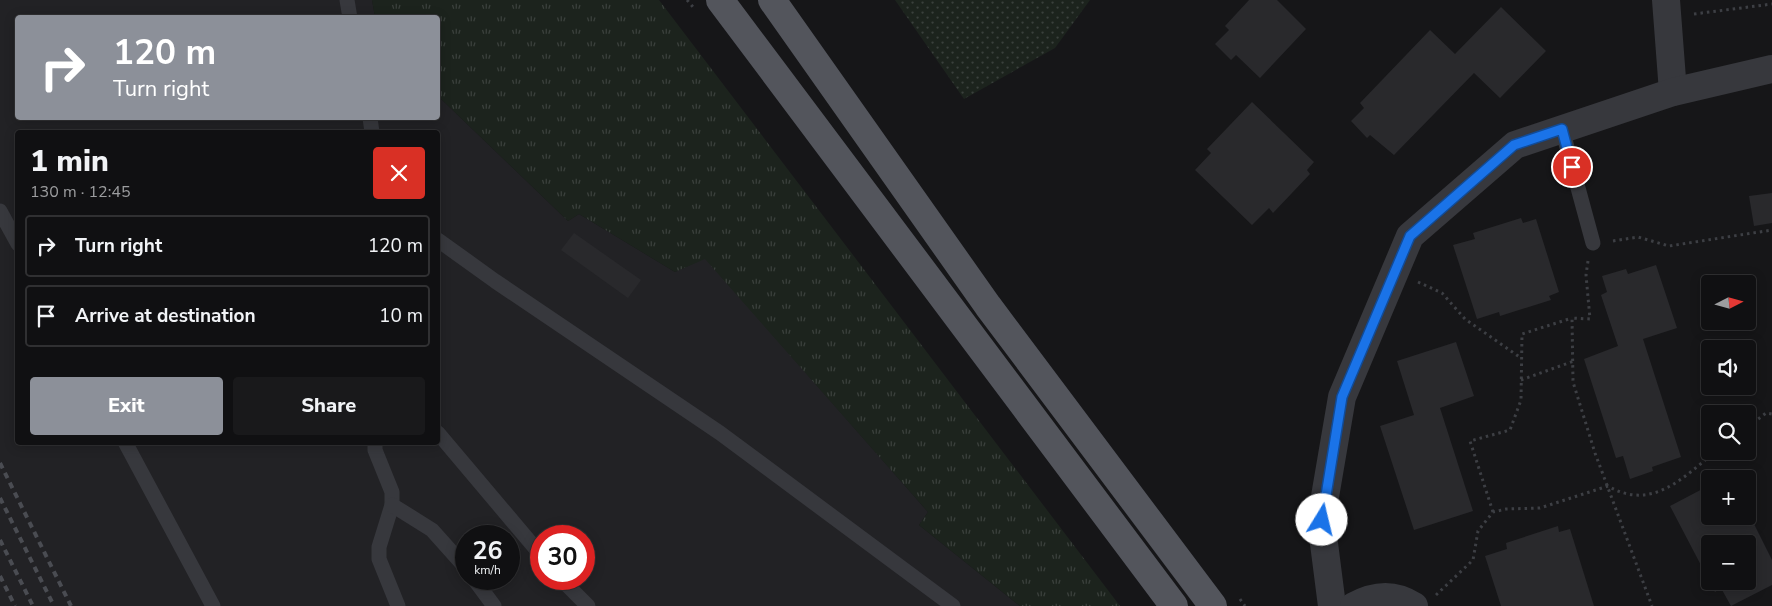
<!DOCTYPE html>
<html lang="en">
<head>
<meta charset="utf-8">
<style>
	:root { --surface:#101012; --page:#19191b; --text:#f1f3f6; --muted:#9c9d9f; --line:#303032; --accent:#8c9099 }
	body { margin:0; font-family:"Nunito Sans",sans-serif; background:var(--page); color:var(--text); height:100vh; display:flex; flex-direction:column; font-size:19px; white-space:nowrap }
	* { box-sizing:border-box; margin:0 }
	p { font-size:16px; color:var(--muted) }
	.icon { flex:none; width:28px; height:28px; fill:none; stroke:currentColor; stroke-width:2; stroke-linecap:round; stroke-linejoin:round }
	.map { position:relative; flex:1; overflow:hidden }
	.sheet { position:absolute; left:15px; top:130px; width:425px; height:315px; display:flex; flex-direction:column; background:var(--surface); border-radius:5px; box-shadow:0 2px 12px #0003,0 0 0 1px var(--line) }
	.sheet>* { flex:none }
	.top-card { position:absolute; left:15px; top:15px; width:425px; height:105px; border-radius:5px; box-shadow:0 2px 12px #0003,0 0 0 1px var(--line); background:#8c9099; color:#fff; overflow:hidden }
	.needle { width:32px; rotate:84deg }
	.tools { position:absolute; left:1701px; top:275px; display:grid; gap:10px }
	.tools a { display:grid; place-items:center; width:55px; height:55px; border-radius:5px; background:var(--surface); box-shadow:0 2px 12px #0003,0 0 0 1px var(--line); font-size:25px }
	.speed { position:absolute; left:455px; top:525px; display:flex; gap:10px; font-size:25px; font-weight:700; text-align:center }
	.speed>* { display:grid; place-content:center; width:65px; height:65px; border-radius:50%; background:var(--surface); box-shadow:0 2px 12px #0003,0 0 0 1px var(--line); line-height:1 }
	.speed small { font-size:12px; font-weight:400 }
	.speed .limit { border:8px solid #d22; background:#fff; color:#111 }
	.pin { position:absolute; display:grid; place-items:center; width:42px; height:42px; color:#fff; margin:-21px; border:2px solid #fff; border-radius:50%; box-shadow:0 1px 5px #0007 }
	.me { position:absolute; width:55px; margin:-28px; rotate:9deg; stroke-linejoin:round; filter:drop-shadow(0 0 4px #0008) }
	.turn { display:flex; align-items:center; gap:18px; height:105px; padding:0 15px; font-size:22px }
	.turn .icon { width:65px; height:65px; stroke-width:2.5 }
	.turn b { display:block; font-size:35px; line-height:42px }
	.round { display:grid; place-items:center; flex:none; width:52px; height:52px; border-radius:5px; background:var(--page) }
	.overview { display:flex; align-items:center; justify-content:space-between; height:85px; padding:0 15px }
	h1 { font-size:30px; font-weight:800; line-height:38px }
	.cta { display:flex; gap:10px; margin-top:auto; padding:10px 15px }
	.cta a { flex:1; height:58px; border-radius:5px; background:var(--accent); color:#fff; font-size:20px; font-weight:800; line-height:58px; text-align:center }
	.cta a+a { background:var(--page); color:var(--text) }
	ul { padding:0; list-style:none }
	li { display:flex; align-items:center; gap:15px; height:62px; margin:0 10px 8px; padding:0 5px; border:2px solid var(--line); border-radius:5px }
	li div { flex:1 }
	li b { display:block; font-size:19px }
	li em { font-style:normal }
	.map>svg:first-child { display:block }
</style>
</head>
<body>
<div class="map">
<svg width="1772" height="606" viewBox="0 0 1772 606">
	<defs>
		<pattern id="grass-tufts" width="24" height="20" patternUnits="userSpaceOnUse" patternTransform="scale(1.25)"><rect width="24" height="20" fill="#1c231d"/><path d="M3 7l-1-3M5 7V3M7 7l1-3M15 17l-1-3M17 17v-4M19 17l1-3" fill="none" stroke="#3a403c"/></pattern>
		<pattern id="park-dots" width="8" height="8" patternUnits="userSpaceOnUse" patternTransform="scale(1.25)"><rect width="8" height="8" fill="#1c231d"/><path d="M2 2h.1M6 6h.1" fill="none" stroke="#3a403c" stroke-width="1.8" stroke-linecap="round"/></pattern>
	</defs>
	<rect width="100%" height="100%" fill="#161618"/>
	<!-- built -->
	<path fill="#222225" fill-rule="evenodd" d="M0 0H372L375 17 18 18V118H438V96L568 221 579 214 675 272 705 258 928 512 919 525 1020 606H0ZM18 132H438V442H18ZM466 536H509V579H466ZM541 536H584V579H541Z"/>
	<!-- grass -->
	<path fill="url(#grass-tufts)" d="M372 0H659L1120 606H1020L919 525 928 512 705 259 675 272 579 214 568 221 438 96V18L375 17Z"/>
	<!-- park -->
	<path fill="url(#park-dots)" d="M895 0H1090L1055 48 964 99Z"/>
	<!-- building -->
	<g fill="#29292c" fill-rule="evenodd">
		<path d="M1249 0H1277L1306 29 1260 78 1236 55 1231 60 1215 44 1229 30 1225 26Z"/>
		<path d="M1501 7 1546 51 1500 98 1474 73 1394 155 1370 135 1367 138 1351 121 1364 108 1360 103 1430 30 1455 54Z"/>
		<path d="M1252 102 1314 162 1307 170 1310 174 1273 213 1269 208 1252 225 1195 170 1211 153 1207 149Z"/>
		<path d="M1772 193V223L1754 226 1749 196Z"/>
		<path d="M1521 218 1523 223 1536 219 1559 292 1549 296 1551 300 1500 316 1499 312 1477 319 1453 245 1475 239 1473 233Z"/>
		<path d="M574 233 641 280 628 298 561 250Z"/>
		<path d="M1656 265 1677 328 1643 339 1681 457 1652 467 1653 471 1630 479 1623 456 1616 458 1584 359 1618 346 1601 295 1607 292 1602 276 1626 269 1628 274Z"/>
		<path d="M1456 342 1474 396 1440 408 1473 511 1414 530 1380 426 1414 415 1397 361Z"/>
		<path d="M1710 485V516H1748V512L1772 560V585L1731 606 1721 588 1715 592 1670 506ZM1710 544H1748V581H1710Z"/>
		<path d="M1558 526 1559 532 1570 529 1594 606H1501L1485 556 1507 549 1506 543Z"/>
	</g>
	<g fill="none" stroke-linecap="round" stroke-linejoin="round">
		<!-- path -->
		<g stroke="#3d3f44" stroke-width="3" stroke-dasharray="2.5 4" stroke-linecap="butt">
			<path d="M687 0 693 7"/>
			<path d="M1694 14 1772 4"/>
			<path d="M1613 241 1638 237 1669 246 1772 230"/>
			<path d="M1588 261 1586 275 1590 319 1572 318 1573 382 1595 453 1652 606"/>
			<path d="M1418 282 1442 293 1465 319 1521 358"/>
			<path d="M1521 380 1574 361"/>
			<path d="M1748 427 1766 413 1772 414"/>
			<path d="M1493 512 1470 441 1510 430 1521 400 1522 334 1572 318"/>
			<path d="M1436 595 1473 560 1478 531 1493 512 1506 509 1540 508 1608 486C1652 512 1684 477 1716 451"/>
			<path d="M1240 599 1245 606"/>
		</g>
		<!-- service -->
		<g stroke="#37383d" stroke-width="15">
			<path d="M347 0 350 18"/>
			<path d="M370 118 372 132"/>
			<path d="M1562 129 1593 243"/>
			<path d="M0 211 18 244"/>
			<path d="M438 240 495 281 720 433 953 606"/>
			<path d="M438 433 541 555"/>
			<path d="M125 442 213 606"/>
			<path d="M375 442V450L392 492V505L379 547V559L398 606"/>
			<path d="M392 505 432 530 466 568"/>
			<path d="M474 579 494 606"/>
			<path d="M561 579 588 606"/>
		</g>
		<!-- minor -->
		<g stroke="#37383d" stroke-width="28">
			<path d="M1666 0 1673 92"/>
			<path d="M1332 606 1321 520 1342 397 1410 236 1515 145 1673 92 1772 69"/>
			<path d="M1354 606C1374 595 1394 593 1414 606"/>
		</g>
		<!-- primary -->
		<g stroke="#53555c" stroke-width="28">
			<path d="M720 0 1174 606"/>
			<path d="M772 0 988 306 1213 606"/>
		</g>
		<!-- rail -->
		<g stroke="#4a4c52" stroke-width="4" stroke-dasharray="6 5" stroke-linecap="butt">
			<path d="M0 463 71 606"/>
			<path d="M0 498 54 606"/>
			<path d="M0 540 33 606"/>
			<path d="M0 576 15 606"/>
		</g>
	</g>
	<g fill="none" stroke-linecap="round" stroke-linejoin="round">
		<!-- route casing -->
		<g stroke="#114b97" stroke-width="12">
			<path id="route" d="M1322 520 1342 397 1410 236 1514 145 1562 129 1572 167"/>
		</g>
		<!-- route -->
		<use href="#route" stroke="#1a73e8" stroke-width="9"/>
	</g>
</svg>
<div class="tools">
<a><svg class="needle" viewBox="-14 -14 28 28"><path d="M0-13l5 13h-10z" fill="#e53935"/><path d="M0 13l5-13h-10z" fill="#9c9d9f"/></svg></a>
<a><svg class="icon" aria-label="sound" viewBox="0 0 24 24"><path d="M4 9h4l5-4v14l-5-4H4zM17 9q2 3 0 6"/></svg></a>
<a><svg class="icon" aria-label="search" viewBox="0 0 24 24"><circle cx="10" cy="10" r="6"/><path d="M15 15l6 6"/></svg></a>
<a>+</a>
<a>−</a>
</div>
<div class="speed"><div>26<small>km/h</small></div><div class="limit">30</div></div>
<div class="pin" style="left:1572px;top:167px;background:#d93025"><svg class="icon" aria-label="arrive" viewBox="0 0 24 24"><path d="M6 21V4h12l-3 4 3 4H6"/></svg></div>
<svg class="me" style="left:1322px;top:520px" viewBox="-20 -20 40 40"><circle r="19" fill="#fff"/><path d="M0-13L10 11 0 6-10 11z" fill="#1a73e8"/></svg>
<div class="top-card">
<div class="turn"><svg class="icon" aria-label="right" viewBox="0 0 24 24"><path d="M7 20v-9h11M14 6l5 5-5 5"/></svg><div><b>120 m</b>Turn right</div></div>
</div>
<section class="sheet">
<div class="overview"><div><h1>1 min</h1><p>130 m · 12:45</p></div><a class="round" style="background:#d93025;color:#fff"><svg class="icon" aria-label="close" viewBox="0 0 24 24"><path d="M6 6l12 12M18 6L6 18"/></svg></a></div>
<ul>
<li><svg class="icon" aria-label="right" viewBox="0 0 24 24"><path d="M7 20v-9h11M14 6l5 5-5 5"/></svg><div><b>Turn right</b></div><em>120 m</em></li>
<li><svg class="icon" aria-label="arrive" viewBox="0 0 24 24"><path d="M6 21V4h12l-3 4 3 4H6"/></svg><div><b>Arrive at destination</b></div><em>10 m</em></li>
</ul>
<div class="cta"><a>Exit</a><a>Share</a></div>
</section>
</div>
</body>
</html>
